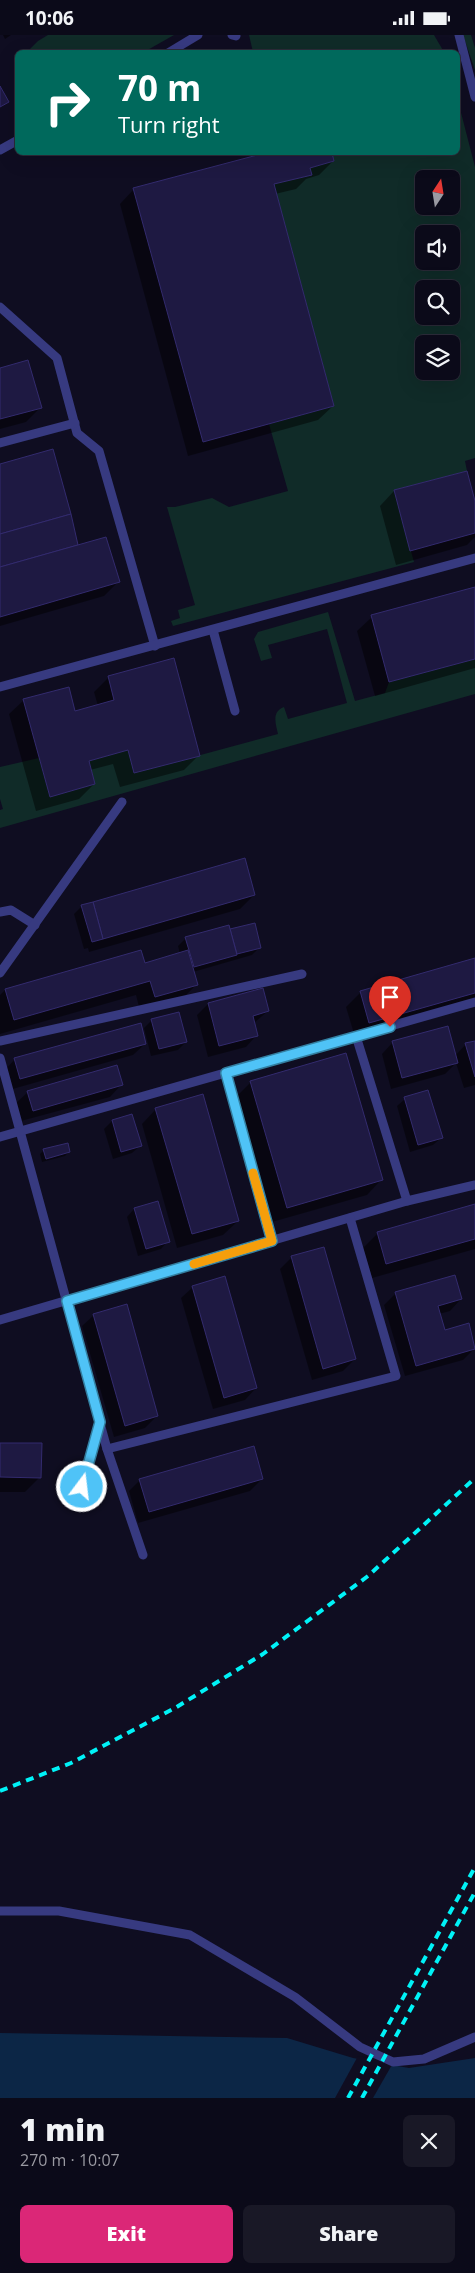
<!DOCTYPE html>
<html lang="en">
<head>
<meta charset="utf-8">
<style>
	:root { --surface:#0b0a19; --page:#191826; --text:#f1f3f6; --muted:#9a9aa2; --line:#2b2b38; --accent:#db2777 }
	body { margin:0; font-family:"Open Sans",sans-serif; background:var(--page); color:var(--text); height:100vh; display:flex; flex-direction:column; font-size:19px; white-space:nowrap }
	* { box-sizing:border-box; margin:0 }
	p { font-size:16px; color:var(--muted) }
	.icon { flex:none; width:28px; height:28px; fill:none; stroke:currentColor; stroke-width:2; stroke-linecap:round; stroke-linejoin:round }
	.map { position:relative; height:2063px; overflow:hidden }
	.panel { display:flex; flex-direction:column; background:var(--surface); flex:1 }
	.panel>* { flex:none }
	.hud { position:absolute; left:15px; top:15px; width:445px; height:105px; border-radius:8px; box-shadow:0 5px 20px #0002,0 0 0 1px var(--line); background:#00695c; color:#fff; overflow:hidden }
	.needle { width:32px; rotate:12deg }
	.tools { position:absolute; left:415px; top:135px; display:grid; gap:10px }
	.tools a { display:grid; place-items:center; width:45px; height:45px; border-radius:8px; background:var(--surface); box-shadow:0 5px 20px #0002,0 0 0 1px var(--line); font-size:25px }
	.pin { position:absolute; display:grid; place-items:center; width:42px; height:42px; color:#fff; margin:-51px -21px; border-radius:50% 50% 50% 0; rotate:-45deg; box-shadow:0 0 5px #0007 }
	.pin .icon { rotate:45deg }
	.me { position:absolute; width:55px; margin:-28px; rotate:15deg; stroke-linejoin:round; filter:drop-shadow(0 0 4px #0008) }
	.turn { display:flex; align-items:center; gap:18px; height:105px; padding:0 20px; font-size:22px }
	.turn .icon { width:65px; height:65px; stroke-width:2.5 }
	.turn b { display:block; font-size:35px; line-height:42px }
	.round { display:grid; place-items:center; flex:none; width:52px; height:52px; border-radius:8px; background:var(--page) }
	.head { display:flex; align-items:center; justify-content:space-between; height:85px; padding:0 20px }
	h1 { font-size:30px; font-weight:800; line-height:38px }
	.primary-button { display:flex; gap:10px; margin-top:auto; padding:10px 20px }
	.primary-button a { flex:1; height:58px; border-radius:8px; background:var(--accent); color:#fff; font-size:20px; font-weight:800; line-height:58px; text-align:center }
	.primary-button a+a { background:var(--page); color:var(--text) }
	.status { display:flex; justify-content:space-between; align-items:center; height:35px; padding:0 25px; background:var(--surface); direction:ltr }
	.status svg { height:14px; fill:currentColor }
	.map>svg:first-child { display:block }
</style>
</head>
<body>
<div class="status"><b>10:06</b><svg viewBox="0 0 49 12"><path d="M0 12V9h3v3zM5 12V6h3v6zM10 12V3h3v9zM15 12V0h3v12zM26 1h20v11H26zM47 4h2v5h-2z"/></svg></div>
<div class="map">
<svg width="475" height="2063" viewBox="0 0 475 2063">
	<rect width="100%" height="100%" fill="#0f0d21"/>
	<!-- green -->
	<g fill="#102b28" fill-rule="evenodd">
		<path d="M48 0H174L144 17H27L38 6Z"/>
		<path d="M249 0H434L444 17H253Z"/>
		<path d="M463 0H471L475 13V35Z"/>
		<path d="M458 66 475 132V423L465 426 467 436 394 455 414 527 173 591 171 586 180 583 178 575 195 570 167 472H175L212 463 229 472 288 456 269 389 334 371 274 149 312 140 310 133 334 126 332 118H458ZM424 144H451V171H424ZM424 199H451V226H424ZM424 254H451V281H424ZM424 309H451V336H424Z"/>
		<path d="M328 577 355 666 385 658 389 647 475 624V659L0 793V775L3 774 0 764V732L39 723 50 762 95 749 89 726 128 715 134 738 278 699C276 689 271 677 284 672L288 684 347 668 327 594 268 610 272 623 261 626 254 604 258 597Z"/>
	</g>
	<!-- water -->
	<path fill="#0c2646" d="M0 1998 287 2003 353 2023 409 2033 475 2023V2063H0Z"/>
	<!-- pier -->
	<path fill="#0f0d21" d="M358 2021 393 2028 373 2063H335Z"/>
	<!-- shadow -->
	<g fill="#0007">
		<path d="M3 0H11L5 4Z"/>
		<path d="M250 118H331L333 126 319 140 306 144 296 154 275 159 333 371 318 385 188 421 120 169 134 154 251 123Z"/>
		<path d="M0 334 40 373 26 387 0 394Z"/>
		<path d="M0 431 77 511 118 547 104 561 0 591Z"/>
		<path d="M394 456 475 471V502L467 510 396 530 380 471Z"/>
		<path d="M475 553V633L375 661 357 596 372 582Z"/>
		<path d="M109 642 199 720 184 735 120 752 113 729 90 735 94 749 79 764 36 776 9 679 24 665 74 677 98 671 94 657Z"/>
		<path d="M254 860 240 874 89 917 88 913 84 914 74 879 82 871Z"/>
		<path d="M229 896 260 912 252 920 193 937 197 949 182 964 140 976 136 960 0 999V960L5 955 144 929 180 919 178 911 186 903Z"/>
		<path d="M475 924V967L355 1002 346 972 361 957Z"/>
		<path d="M208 969 268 976 254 988 257 1000 246 1012 208 1022 197 980Z"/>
		<path d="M152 985 186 1007 178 1015 151 1021 144 993Z"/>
		<path d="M393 1007 455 1021 466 1009 475 1007V1050L464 1053 456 1028 445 1039 391 1054 382 1019Z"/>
		<path d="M145 1009 133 1020 9 1055 4 1036 15 1024Z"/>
		<path d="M251 1047 381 1145 367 1160 272 1187 236 1062Z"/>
		<path d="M121 1050 110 1062 21 1086 16 1068 28 1057Z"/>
		<path d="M405 1064 441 1103 433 1110 410 1117 397 1071Z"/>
		<path d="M156 1074 238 1186 223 1200 177 1213 142 1089Z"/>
		<path d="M112 1086 140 1111 132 1118 113 1124 104 1094Z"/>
		<path d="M44 1115 69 1117 65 1121 42 1127 40 1119Z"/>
		<path d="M475 1171V1214L372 1243 363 1213 378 1198Z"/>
		<path d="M134 1174 168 1206 161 1214 138 1221 127 1182Z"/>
		<path d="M292 1222 355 1324 343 1336 312 1345 280 1234Z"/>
		<path d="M193 1252 256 1353 245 1365 213 1374 181 1263Z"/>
		<path d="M396 1258 461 1264 450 1276 439 1279 444 1297 468 1290 475 1313 463 1325 405 1341 384 1270Z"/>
		<path d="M94 1280 157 1381 145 1393 114 1402 82 1291Z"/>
		<path d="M0 1409 40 1442 25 1457H0Z"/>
		<path d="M262 1444 250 1456 138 1488 129 1456 140 1445Z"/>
	</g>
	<!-- building -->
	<g fill="#1e1942" stroke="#332b6e">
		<path d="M0 51 9 67 0 72Z"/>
		<path d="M265 118H332L334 126 310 133 312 140 274 149 334 371 203 407 133 153Z"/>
		<path d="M28 325 42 373 0 384V333Z"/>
		<path d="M53 414 71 479 0 499V429Z"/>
		<path d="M467 436 475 466V498L410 516 394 455Z"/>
		<path d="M71 479 78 510 0 532V499Z"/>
		<path d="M106 502 120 547 0 582V532Z"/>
		<path d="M475 552V624L389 647 371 580Z"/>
		<path d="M174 623 200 721 134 738 128 715 89 726 95 749 50 762 23 664 69 652 75 676 114 665 108 641Z"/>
		<path d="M245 823 255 860 103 904 93 867Z"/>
		<path d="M93 867 103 904 92 907 81 870Z"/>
		<path d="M255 888 261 913 237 919 230 894Z"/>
		<path d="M229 890 237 920 194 932 185 902Z"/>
		<path d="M141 915 145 928 188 915 198 950 155 962 150 946 14 985 5 954Z"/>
		<path d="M475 923V958L369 988 360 956Z"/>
		<path d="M263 953 269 976 253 981 258 1001 219 1011 208 968Z"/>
		<path d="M179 977 187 1007 159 1014 151 984Z"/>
		<path d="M141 988 146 1009 20 1044 14 1023Z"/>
		<path d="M448 991 458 1028 402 1043 392 1006Z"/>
		<path d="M475 1006V1042L465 1008Z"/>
		<path d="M346 1018 383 1145 287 1173 250 1046Z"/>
		<path d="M117 1030 123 1050 33 1076 27 1056Z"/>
		<path d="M428 1055 443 1103 418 1110 404 1062Z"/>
		<path d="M203 1059 239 1186 192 1199 155 1073Z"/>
		<path d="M132 1079 142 1111 121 1117 112 1085Z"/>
		<path d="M68 1108 70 1117 46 1124 43 1114Z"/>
		<path d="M158 1166 170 1207 146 1214 134 1173Z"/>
		<path d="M475 1169V1204L386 1229 377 1197Z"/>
		<path d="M324 1212 356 1324 323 1334 291 1221Z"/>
		<path d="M455 1240 462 1264 438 1271 445 1295 469 1288 475 1314 416 1331 395 1257Z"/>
		<path d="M225 1241 257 1353 224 1363 192 1251Z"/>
		<path d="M127 1269 158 1381 125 1391 93 1279Z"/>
		<path d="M0 1408H42L41 1443 0 1442Z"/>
		<path d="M254 1411 263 1444 149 1477 139 1444Z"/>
	</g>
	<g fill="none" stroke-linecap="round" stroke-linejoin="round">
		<!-- service -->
		<g stroke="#373a80" stroke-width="9">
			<path d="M232 0 236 1"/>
			<path d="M459 0 475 62"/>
			<path d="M168 18 198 0"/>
			<path d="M0 115 18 105"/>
			<path d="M0 272 57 323 77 398 99 416 155 611"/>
			<path d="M0 408 75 388"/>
			<path d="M213 595 235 676"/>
			<path d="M0 652 475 523"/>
			<path d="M0 877 11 875 35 890"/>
			<path d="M0 938 122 767"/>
			<path d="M356 1001 407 1166"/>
			<path d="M0 1006 302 939"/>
			<path d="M0 1023 107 1414 143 1520"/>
			<path d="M226 1038 272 1206"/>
			<path d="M0 1102 475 967"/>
			<path d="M0 1285 407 1166 475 1150"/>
			<path d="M107 1414 396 1341 350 1183"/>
			<path d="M78 1469 100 1387"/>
			<path d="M0 1876H59L190 1900 295 1962 360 2012 393 2027 424 2024 475 2002"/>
		</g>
		<!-- rail -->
		<g stroke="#00f2f7" stroke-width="4" stroke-dasharray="8 6" stroke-linecap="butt">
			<path d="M0 1756 71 1728 175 1673 263 1619 368 1541 475 1443"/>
			<path d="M348 2063 475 1832"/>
			<path d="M362 2063 475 1857"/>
		</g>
	</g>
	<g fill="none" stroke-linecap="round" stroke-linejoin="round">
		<!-- route casing -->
		<g stroke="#337fa1" stroke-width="12">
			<path id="route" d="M82 1452 100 1387 67 1266 272 1206 226 1038 390 992"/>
		</g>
		<!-- route -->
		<use href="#route" stroke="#4fc3f7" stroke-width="9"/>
		<!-- slow -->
		<path stroke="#f59e0b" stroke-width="9" d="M194 1229 272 1206 253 1138"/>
	</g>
</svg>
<div class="tools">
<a><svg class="needle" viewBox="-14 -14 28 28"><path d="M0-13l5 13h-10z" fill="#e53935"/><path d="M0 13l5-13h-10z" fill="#9a9aa2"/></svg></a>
<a><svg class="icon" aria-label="sound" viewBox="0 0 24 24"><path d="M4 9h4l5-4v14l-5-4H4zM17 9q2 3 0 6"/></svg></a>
<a><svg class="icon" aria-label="search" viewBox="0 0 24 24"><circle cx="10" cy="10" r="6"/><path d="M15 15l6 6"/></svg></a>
<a><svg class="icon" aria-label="layers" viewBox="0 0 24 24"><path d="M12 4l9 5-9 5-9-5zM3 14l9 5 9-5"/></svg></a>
</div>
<div class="pin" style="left:390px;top:992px;background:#d93025"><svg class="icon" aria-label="arrive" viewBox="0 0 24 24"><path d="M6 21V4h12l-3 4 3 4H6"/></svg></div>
<svg class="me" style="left:82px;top:1452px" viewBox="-20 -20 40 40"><circle r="17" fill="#4fc3f7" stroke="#fff" stroke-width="3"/><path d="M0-11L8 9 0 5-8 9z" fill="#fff"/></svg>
<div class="hud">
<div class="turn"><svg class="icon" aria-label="right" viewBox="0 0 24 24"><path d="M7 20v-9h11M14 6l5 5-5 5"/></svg><div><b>70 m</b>Turn right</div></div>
</div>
</div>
<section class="panel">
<div class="head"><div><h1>1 min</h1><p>270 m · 10:07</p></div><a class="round"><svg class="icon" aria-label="close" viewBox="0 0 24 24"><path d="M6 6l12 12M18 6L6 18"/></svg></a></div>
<div class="primary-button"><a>Exit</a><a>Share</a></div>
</section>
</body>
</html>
